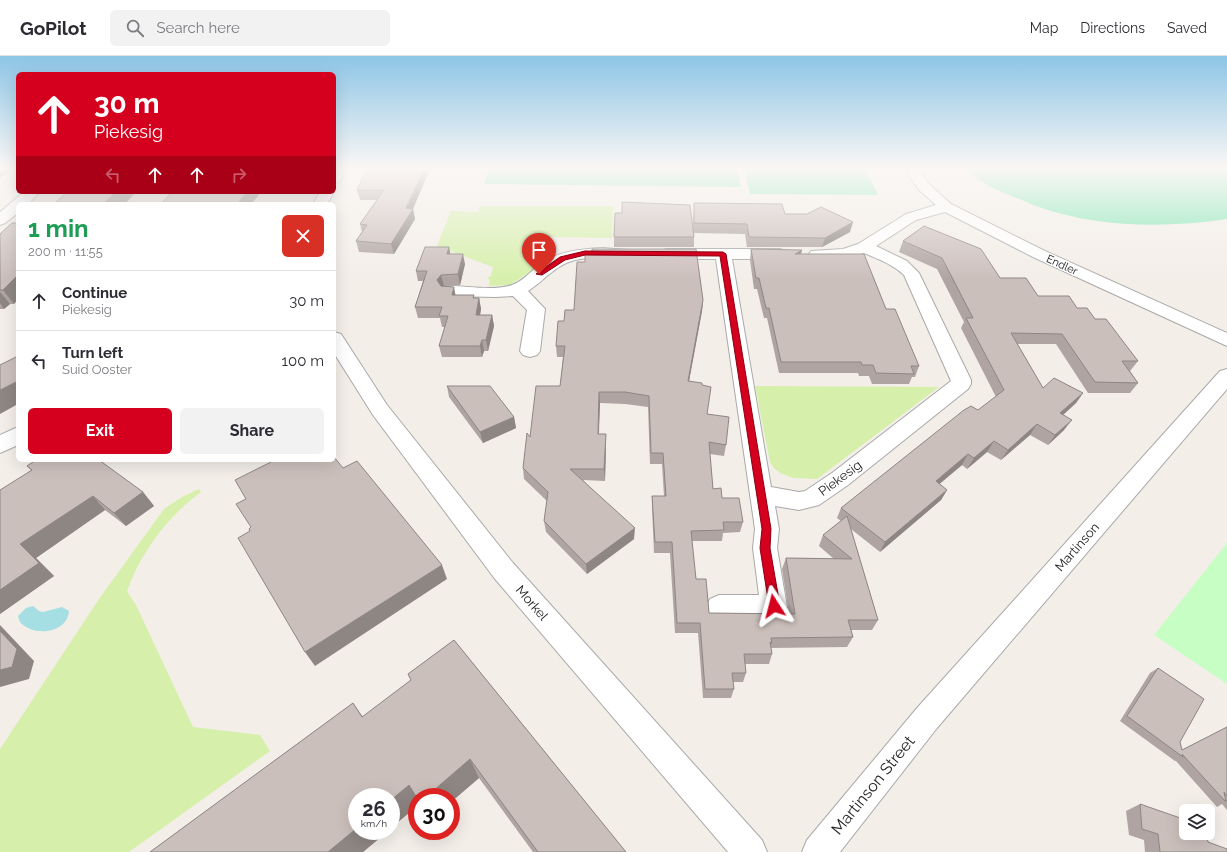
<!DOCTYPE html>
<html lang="en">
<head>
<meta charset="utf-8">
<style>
	:root { --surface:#fff; --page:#f2f2f3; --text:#2b2b33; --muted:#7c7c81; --line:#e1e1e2; --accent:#d4001d }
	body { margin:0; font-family:Raleway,sans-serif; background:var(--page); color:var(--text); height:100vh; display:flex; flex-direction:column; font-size:15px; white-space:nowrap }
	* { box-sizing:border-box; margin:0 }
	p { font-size:13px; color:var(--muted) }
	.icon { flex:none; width:22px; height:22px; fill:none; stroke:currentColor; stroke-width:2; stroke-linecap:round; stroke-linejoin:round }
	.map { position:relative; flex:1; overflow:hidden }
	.panel { position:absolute; left:16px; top:146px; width:320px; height:260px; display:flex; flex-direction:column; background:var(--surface); border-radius:6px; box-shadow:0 4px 16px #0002 }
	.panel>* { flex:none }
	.top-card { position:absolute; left:16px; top:16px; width:320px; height:122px; border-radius:6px; box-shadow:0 4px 16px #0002; background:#d4001d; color:#fff; overflow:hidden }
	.fabs { position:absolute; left:1179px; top:748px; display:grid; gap:8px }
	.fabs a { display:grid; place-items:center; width:36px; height:36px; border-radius:6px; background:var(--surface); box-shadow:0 4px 16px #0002; font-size:20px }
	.speed { position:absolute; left:348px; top:732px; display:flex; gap:8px; font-size:20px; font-weight:700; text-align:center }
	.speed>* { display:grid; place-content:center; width:52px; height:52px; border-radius:50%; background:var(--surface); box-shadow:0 4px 16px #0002; line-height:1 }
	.speed small { font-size:10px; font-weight:400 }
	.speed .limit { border:6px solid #d22; background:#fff; color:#111 }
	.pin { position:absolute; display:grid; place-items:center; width:34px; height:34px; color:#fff; margin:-41px -17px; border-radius:50% 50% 50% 0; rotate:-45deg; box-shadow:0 0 4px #0007 }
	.pin .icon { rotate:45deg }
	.me { position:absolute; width:44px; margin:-22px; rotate:351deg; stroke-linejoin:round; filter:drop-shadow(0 0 3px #0008) }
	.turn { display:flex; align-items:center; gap:14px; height:84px; padding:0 12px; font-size:18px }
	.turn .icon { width:52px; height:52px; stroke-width:2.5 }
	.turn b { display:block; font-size:28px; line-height:34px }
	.lanes { display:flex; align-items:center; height:38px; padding:0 12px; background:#0003; justify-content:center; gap:20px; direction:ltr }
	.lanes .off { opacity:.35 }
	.round { display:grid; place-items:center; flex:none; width:42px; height:42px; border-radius:6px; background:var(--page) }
	.head { display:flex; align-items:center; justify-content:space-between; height:68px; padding:0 12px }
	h1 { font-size:24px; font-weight:700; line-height:30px; color:#1e9e55 }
	.action { display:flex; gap:8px; margin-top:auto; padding:8px 12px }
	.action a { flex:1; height:46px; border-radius:6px; background:var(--accent); color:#fff; font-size:16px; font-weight:700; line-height:46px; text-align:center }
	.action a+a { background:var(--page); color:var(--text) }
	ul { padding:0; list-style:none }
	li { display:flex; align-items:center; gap:12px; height:60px; padding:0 12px; border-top:1px solid var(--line) }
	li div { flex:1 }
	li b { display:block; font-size:15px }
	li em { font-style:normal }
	header { display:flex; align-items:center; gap:24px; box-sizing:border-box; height:56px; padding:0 20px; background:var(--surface); border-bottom:1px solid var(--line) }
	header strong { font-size:19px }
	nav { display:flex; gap:22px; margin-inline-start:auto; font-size:14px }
	.search { width:280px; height:36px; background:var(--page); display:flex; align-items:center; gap:10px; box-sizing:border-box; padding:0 14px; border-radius:6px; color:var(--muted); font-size:15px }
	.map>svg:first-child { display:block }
</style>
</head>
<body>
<header>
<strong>GoPilot</strong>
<div class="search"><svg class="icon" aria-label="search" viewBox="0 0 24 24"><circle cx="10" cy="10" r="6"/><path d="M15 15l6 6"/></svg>Search here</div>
<nav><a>Map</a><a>Directions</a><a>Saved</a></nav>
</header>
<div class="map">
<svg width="1227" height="796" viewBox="0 0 1227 796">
	<rect width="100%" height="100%" fill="#f3eee8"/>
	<!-- grass -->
	<g fill="#d6f0ab">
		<path d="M480 150H613L612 182 548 181 544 197 550 202 510 229 489 230 490 224 487 222 491 220 493 211 437 190 451 155 478 156Z"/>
		<path d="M755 330 939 331 817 423 793 422 780 417 774 412 770 406Z"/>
		<path d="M199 433 201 436C167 461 141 496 127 535L136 549 193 671 260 679 270 695 129 796H0V693L99 543 164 453 182 441Z"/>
	</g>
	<!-- park -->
	<path fill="#c7fec4" d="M1227 487V628L1154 579Z"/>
	<!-- pitch -->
	<g fill="#80e7b1">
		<path d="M489 113H737L741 131 484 128Z"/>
		<path d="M744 113H865L878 139 750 138Z"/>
		<path d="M967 113H1227V163C1165 172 1099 172 1039 151 1030 148 1021 143 1011 140 996 133 977 126 967 113Z"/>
	</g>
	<!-- water -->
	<path fill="#a5dee3" d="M33 550 39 555 43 556 62 551 69 555C67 578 33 581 20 566L18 560 26 552Z"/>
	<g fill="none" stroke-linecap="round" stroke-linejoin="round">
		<!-- minor casing -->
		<g stroke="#a9a9a9" stroke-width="2">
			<g id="minor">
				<path d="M905 113H919L929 128 951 148 1045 195 1227 277V290L1033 201 945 156 916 164 876 190 907 205 919 217 971 324V328L968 333 848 429 819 449 799 454 775 450 779 473 777 492 787 551 783 559C768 565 725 565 710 559L706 551 710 543 719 539H759L753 492 755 473 716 203H667L661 201 659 198 661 195 667 193H780L786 195 788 198 786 201 780 203H732L771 431 799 436 805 435 832 417 951 325 904 219C892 208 878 203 864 197 847 203 829 206 811 201L809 198 811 195 843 193 858 188 906 158 936 149 919 134Z"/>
				<path d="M24 136H40L28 148H18V157L5 167 0 169V156Z"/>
				<path d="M603 192 628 194 630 197 628 200C611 205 592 200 575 204 555 209 544 225 528 235L545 253 540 295 537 299 530 301 523 299 520 295 527 254 513 240 495 241 450 240 444 239 441 235 444 231 450 230C467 230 495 235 512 229 522 226 530 216 539 209 557 195 581 193 603 192Z"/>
			</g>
		</g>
		<!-- tertiary casing -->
		<g stroke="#a9a9a9" stroke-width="2">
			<g id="tertiary">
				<path d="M334 113H347L339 126 334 127Z"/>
				<path d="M320 136H334L327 148H313Z"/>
				<path d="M334 276 341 278 387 349 513 507 762 784 767 796H728L495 523 373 359 334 297Z"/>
				<path d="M1227 313V333L937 672 840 796H802L807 784 917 652 1220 315Z"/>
				<path d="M18 371V389L0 397V379Z"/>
			</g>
		</g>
		<!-- minor -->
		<use href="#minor" fill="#fff" fill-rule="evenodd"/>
		<!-- tertiary -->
		<use href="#tertiary" fill="#fff" fill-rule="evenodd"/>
	</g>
	<!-- wall -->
	<g fill="#afa4a1">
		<path d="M367 113 413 153 415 163 394 198 359 196 356 185 362 176 360 168 377 144H360L357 134Z"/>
		<path d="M694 147 785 158 850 176 822 191H747L745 178 694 177V191H614V181L693 170Z"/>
		<path d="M18 167V243L14 248H10L4 253H0V178Z"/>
		<path d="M903 185 1000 222 1038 240 1077 252 1095 263 1138 305 1130 315 1138 327 1130 337H1088L1056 288H1017L1043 332 1083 337 1076 347 1063 359 1064 374 1048 389 1030 379 1001 404 987 396 967 413 962 409 939 428 947 434 941 444 880 496 851 473 878 564 872 574H851L853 581 847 591 771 592 772 598 769 608H745L746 617 743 626H733L734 633 731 642H703L698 577H675L670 497H654L652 451V440H664L662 408H650L648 351 625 348 600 347 599 378 606 390 605 425 583 424 634 483 587 518 546 476 544 465 547 445 524 423 523 412 530 381 560 330 563 301H557L556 290 564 265 574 254 703 244 702 255 689 325 702 329 707 358 726 389 724 400 710 398 713 433 722 442 743 466 740 476 723 477 722 485H692L696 523 709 557 789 558 782 513 786 502 834 503 819 490 823 479 841 465 837 462 841 452 978 354 996 341 961 272 964 266 937 213 899 196Z"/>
		<path d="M449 191 450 198 465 208 460 229 443 230 456 239H474V242H479L481 253 480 259H492L494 270 488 295H484L482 301H442L439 290 445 271H442L440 262H418L415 251 423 225H418L416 215Z"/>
		<path d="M751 193 801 198 886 253 919 310 915 321H912L909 328H872L869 320H859L858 317H779L767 262H764L757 233H754L750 204Z"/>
		<path d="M447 330 514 361 516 372 483 387 449 341Z"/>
		<path d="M27 410 143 436 154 450 126 470 105 454 36 502 54 520 0 558 32 415Z"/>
		<path d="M454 584 626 796H533L479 722 451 746V741H417V750L391 772V741H357V775H388L363 796H150L353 647 363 661 411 624 408 618Z"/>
		<path d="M1158 612 1180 686 1182 694 1227 671V754L1222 748 1217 751 1176 705H1175L1120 665 1150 617Z"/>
		<path d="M1140 748 1208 786 1227 796H1145L1144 784 1129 779 1126 755Z"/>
	</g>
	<!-- shaded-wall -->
	<g fill="#8e8683">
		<path d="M0 113H12L0 122Z"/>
		<path d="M424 113H430L413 153 415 163 394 198 391 188Z"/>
		<path d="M116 136H136L125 148H103Z"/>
		<path d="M247 136H258L259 139 251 148H237Z"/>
		<path d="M853 166 850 176 822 191 825 182Z"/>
		<path d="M449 191 451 201 447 198Z"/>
		<path d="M802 194 800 204 795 198Z"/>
		<path d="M463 198 465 208 460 229 458 218Z"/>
		<path d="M18 219V243L14 248 3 234Z"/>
		<path d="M441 219 444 230 440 235 437 224Z"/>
		<path d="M454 231 456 242 452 239Z"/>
		<path d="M0 236 10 248 4 253 0 247Z"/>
		<path d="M479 242 481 253 478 270 476 259Z"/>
		<path d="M703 244 702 255 687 336 688 325Z"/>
		<path d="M492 259 494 270 488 295 486 284Z"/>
		<path d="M482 284 484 295 482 301 480 290Z"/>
		<path d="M18 325V348L0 358V334Z"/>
		<path d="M599 336 600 347 598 390V378Z"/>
		<path d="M1083 337 1076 347 1053 368 1060 357Z"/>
		<path d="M514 361 516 372 483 387 480 376Z"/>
		<path d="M1072 364 1064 374 1048 389 1055 379Z"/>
		<path d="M1037 368 1030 379 1001 404 1008 394Z"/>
		<path d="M606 378V390L605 425 604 413Z"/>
		<path d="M994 385 987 396 967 413 974 402Z"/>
		<path d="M968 398 962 409 930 436 936 425Z"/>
		<path d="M947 434 941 444 880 496 885 486Z"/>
		<path d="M143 436 154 450 126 470 114 457Z"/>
		<path d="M93 440 105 454 36 502 54 520 0 558V534L20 488Z"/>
		<path d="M635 472 634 483 587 518 586 508Z"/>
		<path d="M442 509 447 523 315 610 305 596Z"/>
		<path d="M0 569 34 605 29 623 0 631Z"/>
		<path d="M470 703 479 722 451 746V741H426Z"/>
		<path d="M409 729 417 741V750L391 772V744Z"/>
		<path d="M357 772V775H388L363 796H328Z"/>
	</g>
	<!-- building -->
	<g fill="#cbbfbb" stroke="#8e8683">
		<path d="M367 113H424L406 152 413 153 391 188 356 185 367 169 360 168 384 134H357Z"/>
		<path d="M67 136H116L103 148H50H54Z"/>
		<path d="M172 136H247L237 148H161Z"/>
		<path d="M622 146 690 149 694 181H614L615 157H622Z"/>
		<path d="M694 147 782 148 785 158H807L821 151 853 166 825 182 749 181 747 168 694 167Z"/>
		<path d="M12 167H18V219L3 234H0V178Z"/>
		<path d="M924 170 981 193 1000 222H1026L1038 240H1069L1077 252H1087L1095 263H1106L1138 305H1122L1138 327 1095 326 1062 278 1011 277 1043 332 1054 322 1083 337 1060 357 1072 364 1055 379 1037 368 1008 394 994 385 974 402 968 398 936 425 947 434 885 486 841 452 964 354 971 350 978 354 1004 334 966 262H973L942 202 903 185Z"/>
		<path d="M425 191H449L447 198H463L458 218 441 219 437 224 441 230 454 231 452 239H474L473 242H479L476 259H492L486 284H482L480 290H439L448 260H439L442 251H415L427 215H416Z"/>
		<path d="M592 193H696L703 244 688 325 702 327V329L711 331 707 358 729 361 726 389 709 386 713 433 721 432 722 442H739L743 466H723L724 474 691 475 696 523H706L709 557 795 558 786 502 852 503 823 479 847 460 878 564H848L853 581 771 582 772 587 770 586 772 598H744L746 617H732L734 633H705L700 567H677L672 486H655L652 440H666L663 397H651L649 340 625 336H599L598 378H606L604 413H570L635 472 586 508 544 465 548 436 523 412 527 377 530 381 536 330H560L565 290H556L558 265H564L565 254H574L577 206H585V198H592Z"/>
		<path d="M751 193 802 194 795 198H864L886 253H895L919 310H911L914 318 876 317 873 309H862L861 306H781L769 252H766L759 222H756Z"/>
		<path d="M18 300V325L0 334V309Z"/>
		<path d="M447 330H490L514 361 480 376Z"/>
		<path d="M334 401 343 412 357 405 442 509 305 596 238 482 250 475 249 473 251 471 236 448 246 443 235 424 275 404H334Z"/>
		<path d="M36 404H99L143 436 114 457 93 440 20 488 39 507 0 534V434L32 414 27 410Z"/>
		<path d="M0 575 17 593 12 611 0 614Z"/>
		<path d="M454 584 626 796H538L470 703 426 741H417V742L409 729 391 744V741H357V772L328 796H150L353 647 362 661 411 624 408 618Z"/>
		<path d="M1158 612 1204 643 1180 686 1182 694 1227 671V740L1224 736 1226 746 1182 698 1183 701 1127 660Z"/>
		<path d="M1140 748 1186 764V777H1206L1208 786 1227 793V796H1160L1158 778 1142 773Z"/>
	</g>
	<!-- sky -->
	<linearGradient id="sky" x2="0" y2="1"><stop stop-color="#8dc5e6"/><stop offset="0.5" stop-color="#faf7f5"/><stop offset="1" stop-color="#faf7f5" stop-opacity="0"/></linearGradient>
	<rect width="1227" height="224" fill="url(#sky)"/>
	<!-- route -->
	<path fill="#d4001d" stroke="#8a0013" d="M585 195 723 196 726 198 771 473 770 492 780 550 778 554 774 555 771 554 769 550 760 492 762 473 720 200 585 199 565 204 542 219 536 218 560 201Z"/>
	<g text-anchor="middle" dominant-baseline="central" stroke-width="3" stroke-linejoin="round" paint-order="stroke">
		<!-- far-street labels -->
		<g font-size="11" fill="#222" stroke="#fff">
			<text transform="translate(1062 209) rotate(25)">Endler</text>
		</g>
		<!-- street labels -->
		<g font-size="13" fill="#222" stroke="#fff">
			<text transform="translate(840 422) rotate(-37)">Piekesig</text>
			<text transform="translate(1077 491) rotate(-49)">Martinson</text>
			<text transform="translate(532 547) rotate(49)">Morkel</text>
		</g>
		<!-- near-street labels -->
		<g font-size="16" fill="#222" stroke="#fff">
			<text transform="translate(873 729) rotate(-51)">Martinson Street</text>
		</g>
	</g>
</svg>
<div class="fabs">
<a><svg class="icon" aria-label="layers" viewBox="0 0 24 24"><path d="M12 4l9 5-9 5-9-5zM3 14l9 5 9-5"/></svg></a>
</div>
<div class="speed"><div>26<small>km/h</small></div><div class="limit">30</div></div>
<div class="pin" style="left:539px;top:218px;background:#d93025"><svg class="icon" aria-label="arrive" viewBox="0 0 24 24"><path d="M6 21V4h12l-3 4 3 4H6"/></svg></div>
<svg class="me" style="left:774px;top:550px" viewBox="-20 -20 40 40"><path d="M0-17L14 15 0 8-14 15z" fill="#d4001d" stroke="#fff" stroke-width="4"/></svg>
<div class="top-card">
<div class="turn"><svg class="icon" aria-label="ahead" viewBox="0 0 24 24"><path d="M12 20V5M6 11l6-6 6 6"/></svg><div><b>30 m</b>Piekesig</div></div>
<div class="lanes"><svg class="icon off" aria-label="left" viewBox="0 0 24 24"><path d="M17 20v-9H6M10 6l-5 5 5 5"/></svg><svg class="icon" aria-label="ahead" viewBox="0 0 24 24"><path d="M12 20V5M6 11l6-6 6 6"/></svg><svg class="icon" aria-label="ahead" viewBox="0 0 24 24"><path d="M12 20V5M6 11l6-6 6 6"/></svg><svg class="icon off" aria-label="right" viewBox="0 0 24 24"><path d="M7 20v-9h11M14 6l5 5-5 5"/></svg></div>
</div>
<section class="panel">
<div class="head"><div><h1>1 min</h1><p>200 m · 11:55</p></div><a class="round" style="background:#d93025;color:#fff"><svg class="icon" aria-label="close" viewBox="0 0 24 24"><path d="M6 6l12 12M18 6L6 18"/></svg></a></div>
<ul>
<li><svg class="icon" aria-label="ahead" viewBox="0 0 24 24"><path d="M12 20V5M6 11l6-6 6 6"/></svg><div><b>Continue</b><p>Piekesig</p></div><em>30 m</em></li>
<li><svg class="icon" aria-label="left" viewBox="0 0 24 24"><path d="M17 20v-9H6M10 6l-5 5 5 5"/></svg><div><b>Turn left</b><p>Suid Ooster</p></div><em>100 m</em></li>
</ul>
<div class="action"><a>Exit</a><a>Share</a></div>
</section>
</div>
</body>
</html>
